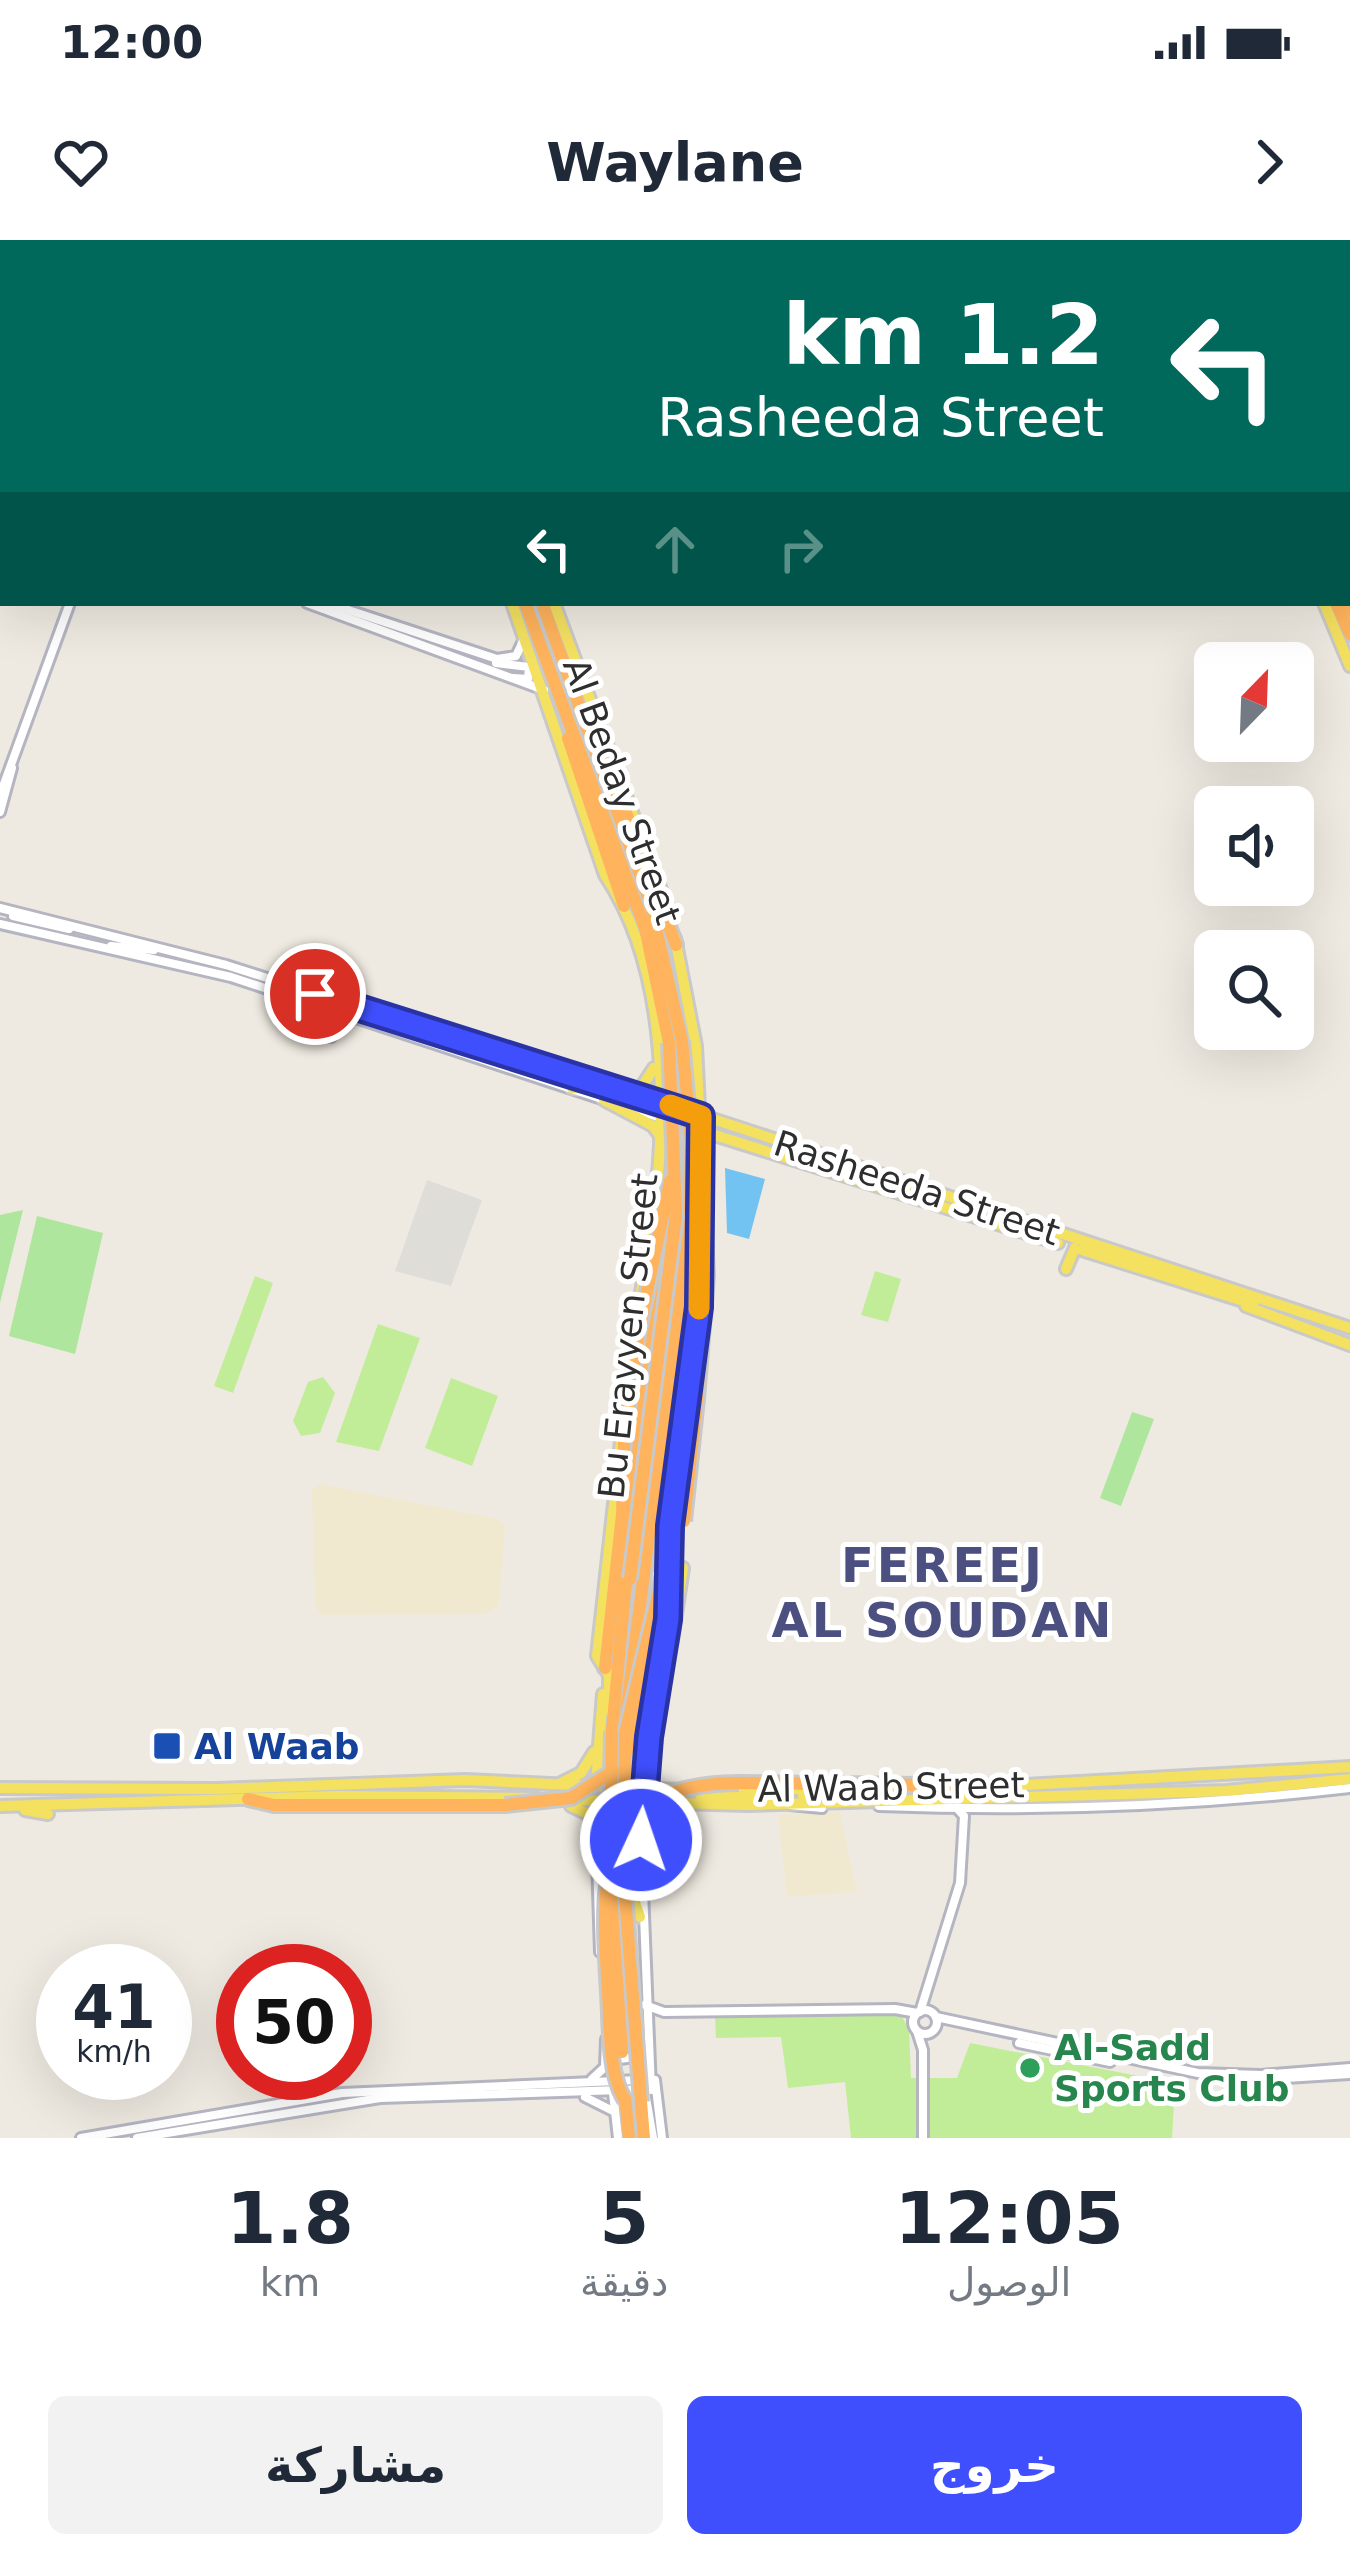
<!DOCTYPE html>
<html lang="ar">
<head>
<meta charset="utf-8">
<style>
	:root { --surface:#fff; --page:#f2f2f3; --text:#1f2937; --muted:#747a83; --accent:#3f4ffe }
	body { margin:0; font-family:"DejaVu Sans","Noto Naskh Arabic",sans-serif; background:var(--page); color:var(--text); direction:rtl; height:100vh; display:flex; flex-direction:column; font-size:45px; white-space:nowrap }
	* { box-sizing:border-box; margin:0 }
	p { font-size:39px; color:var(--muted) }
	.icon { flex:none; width:66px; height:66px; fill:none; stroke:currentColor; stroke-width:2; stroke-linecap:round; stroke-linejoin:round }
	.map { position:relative; height:1898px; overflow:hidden; direction:ltr }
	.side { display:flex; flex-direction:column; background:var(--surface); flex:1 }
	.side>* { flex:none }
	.banner { position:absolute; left:0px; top:0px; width:1350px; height:366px; box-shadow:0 12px 48px #0002; direction:rtl; background:#00695c; color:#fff; overflow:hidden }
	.needle { width:78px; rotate:23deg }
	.controls { position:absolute; left:1194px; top:402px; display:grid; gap:24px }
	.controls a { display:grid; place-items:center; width:120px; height:120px; border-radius:18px; background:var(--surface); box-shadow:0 12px 48px #0002; font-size:60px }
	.speed { position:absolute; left:36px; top:1704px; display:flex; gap:24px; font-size:60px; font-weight:700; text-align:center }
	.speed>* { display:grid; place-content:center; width:156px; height:156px; border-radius:50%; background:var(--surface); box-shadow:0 12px 48px #0002; line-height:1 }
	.speed small { font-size:30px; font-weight:400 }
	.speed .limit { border:18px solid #d22; background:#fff; color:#111 }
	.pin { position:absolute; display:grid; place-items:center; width:102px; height:102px; color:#fff; margin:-51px; border:6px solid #fff; border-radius:50%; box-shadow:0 3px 12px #0007 }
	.me { position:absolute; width:132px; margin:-66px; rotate:3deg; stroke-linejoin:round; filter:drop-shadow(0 0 9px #0008) }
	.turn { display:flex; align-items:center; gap:42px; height:252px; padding:0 48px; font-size:54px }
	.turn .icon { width:156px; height:156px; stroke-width:2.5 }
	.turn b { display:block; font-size:84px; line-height:102px }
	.lanes { display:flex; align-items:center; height:114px; padding:0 48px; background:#0003; justify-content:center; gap:60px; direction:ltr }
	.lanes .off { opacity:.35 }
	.eta { display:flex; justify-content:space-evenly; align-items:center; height:204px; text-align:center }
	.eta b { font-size:72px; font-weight:700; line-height:84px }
	.primary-button { display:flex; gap:24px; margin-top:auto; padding:24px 48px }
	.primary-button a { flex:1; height:138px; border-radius:18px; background:var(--accent); color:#fff; font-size:48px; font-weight:700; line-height:138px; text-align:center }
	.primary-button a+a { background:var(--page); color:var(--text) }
	.status { display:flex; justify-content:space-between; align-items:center; height:84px; padding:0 60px; background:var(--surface); direction:ltr }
	.status svg { height:33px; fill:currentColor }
	header { display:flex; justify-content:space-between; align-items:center; height:156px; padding:0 48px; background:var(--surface); font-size:54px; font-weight:700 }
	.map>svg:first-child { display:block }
</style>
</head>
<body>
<div class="status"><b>12:00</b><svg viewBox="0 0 49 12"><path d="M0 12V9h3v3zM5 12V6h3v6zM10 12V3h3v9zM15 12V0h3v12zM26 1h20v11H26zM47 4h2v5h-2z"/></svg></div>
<header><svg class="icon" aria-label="forward" viewBox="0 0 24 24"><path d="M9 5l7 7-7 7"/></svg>Waylane<svg class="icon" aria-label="heart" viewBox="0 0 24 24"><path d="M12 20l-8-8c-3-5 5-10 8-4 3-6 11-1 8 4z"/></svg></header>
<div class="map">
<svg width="1350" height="1898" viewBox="0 0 1350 1898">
	<rect width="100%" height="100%" fill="#efeae1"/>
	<!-- education -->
	<g fill="#f0e9d0">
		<path d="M320 1244 499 1279 505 1287 499 1366 485 1374 321 1375 315 1366 312 1250Z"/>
		<path d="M840 1572 857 1652 787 1657 778 1575Z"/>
	</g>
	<!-- green -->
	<g fill="#aee69d">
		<path d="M23 970 0 1063V975Z"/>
		<path d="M37 976 103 993 75 1114 9 1096Z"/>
		<path d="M1132 1172 1154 1179 1121 1266 1100 1258Z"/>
	</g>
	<!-- pitch -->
	<g fill="#c1ed98">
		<path d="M875 1031 901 1039 888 1082 861 1075Z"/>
		<path d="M255 1036 273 1043 233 1153 214 1146Z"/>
		<path d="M378 1084 420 1098 379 1211 336 1202Z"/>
		<path d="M323 1137 335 1153 320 1193 301 1196 293 1181 308 1142Z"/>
		<path d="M451 1138 498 1156 472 1226 425 1208Z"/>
		<path d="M901 1775 909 1789 911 1838H957L970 1803 1163 1841 1175 1847 1172 1898H851L845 1842 788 1848 781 1797 716 1798 715 1777Z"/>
	</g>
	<!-- plaza -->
	<path fill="#dfddd8" d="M427 940 482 960 451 1046 395 1031Z"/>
	<!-- water -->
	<path fill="#73c3f2" d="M725 928 765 939 749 999 727 993Z"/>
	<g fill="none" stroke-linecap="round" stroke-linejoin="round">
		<!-- minor casing -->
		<g stroke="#b4b5c1" stroke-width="14">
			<g id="minor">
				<path d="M135 3 136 0"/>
				<path d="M0 249 3 250"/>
				<path d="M0 255 3 256"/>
				<path d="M307 363 544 450"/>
				<path d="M327 363 497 419 516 416 523 401"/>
				<path d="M496 423 529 427 528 439 513 438"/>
				<path d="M0 555 70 363"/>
				<path d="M0 572 12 528"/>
				<path d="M0 668 226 725 660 862"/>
				<path d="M13 676 69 689"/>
				<path d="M0 684 231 737 608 861"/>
				<path d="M111 706 154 710"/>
				<path d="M337 748 355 764"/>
				<path d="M318 753 332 737"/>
				<path d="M299 763 328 787"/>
				<path d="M331 797 339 784 351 780"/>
				<path d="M622 865 661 878"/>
				<path d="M790 1565 822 1568"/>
				<path d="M879 1566C1034 1572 1196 1566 1350 1548"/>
				<path d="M641 1600 651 1850"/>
				<path d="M600 1712 596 1589 611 1579 625 1587"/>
				<path d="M645 1765 664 1772 895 1769 917 1773"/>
				<circle cx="925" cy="1782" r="12"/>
				<path d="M920 1772 960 1643 964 1576 956 1567"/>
				<path d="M936 1777 1198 1833 1261 1835 1350 1828"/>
				<path d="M917 1791 923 1810V1898"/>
				<path d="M1019 1803 1110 1822"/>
				<path d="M613 1811 620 1819 640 1816"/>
				<path d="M592 1839 605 1827 606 1799"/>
				<path d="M655 1840 662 1898"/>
				<path d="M1255 1840 1350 1834"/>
				<path d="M645 1852 653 1898"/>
				<path d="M613 1853 618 1898"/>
				<path d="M585 1857 613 1871"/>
				<path d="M81 1898 342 1853 639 1840"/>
				<path d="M137 1898 380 1858 650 1849"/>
			</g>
		</g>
		<!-- major casing -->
		<g stroke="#c9c9c9" stroke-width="16">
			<g id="major">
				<path d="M1290 0V3"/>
				<path d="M505 3 506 0"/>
				<path d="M539 3 540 0"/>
				<path d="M1255 3V0"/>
				<path d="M1347 329 1350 336"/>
				<path d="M512 363 605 635C680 747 666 927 641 1052"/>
				<path d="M554 363 670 674"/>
				<path d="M1324 363 1350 426"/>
				<path d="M675 698 696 806 704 971"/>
				<path d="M572 848 598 849 667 872"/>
				<path d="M637 854 654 828"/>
				<path d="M604 860 653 886 660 896"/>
				<path d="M664 863 1350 1088"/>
				<path d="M670 881 1058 1003"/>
				<path d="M695 954 702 1022"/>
				<path d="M1082 1010 1253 1064"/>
				<path d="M1066 1029 1075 1008"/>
				<path d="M1246 1066 1350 1105"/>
				<path d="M692 1127 697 1086"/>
				<path d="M665 1401 667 1330"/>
				<path d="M662 1427 672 1401 683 1328 675 1335 667 1328"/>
				<path d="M609 1471V1435L597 1416 633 1094"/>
				<path d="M561 1543 581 1533 594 1512"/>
				<path d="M596 1543 603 1454"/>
				<path d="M1006 1546 1350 1527"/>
				<path d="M0 1548 217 1549 465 1540 681 1550"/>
				<path d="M718 1550 807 1549"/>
				<path d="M803 1555 834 1549"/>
				<path d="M701 1558 767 1557"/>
				<path d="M567 1560 749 1565 1226 1551 1350 1539"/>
				<path d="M0 1566 337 1556 536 1558"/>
				<path d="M571 1566 588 1574 596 1589"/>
				<path d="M25 1570 48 1574"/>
				<path d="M596 1578 611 1561"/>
				<path d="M644 1592 655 1576 676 1568"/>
				<path d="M641 1600 661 1425"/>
				<path d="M628 1641 640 1677"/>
			</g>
		</g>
		<!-- highway casing -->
		<g stroke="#c9c9c9" stroke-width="18">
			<g id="highway">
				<path d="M1270 0 1271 3"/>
				<path d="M516 3 517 0"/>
				<path d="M529 3 530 0"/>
				<path d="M525 363 645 688 669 803"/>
				<path d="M542 363 650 662 682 801"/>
				<path d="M1336 363 1350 394"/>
				<path d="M1347 363 1350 370"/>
				<path d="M592 482 676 705"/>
				<path d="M568 498 624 666"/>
				<path d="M697 1159 707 1036 704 968"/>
				<path d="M622 1277 624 1200"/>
				<path d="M662 1329 692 1078 693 1009"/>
				<path d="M605 1428 622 1275"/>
				<path d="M660 1429 662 1350"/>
				<path d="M626 1475 690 971"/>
				<path d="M612 1491 655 1032"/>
				<path d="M739 1543 1012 1546"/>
				<path d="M248 1559 274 1565H505"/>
				<path d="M625 1856 629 1898"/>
				<path d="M641 1862 644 1898"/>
			</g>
		</g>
		<!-- minor -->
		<use href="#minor" stroke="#fff" stroke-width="8"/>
		<!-- major -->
		<use href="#major" stroke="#f4e160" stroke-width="10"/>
		<!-- highway -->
		<use href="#highway" stroke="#ffb35c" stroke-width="12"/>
		<!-- highway-bridge casing -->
		<g stroke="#c9c9c9" stroke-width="18" stroke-linecap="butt">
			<g id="highway-bridge">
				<path d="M682 801 691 900 690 971"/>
				<path d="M624 1200 638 1095 670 941"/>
				<path d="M684 1281 697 1159"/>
				<path d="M630 1339 676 975 669 803"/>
				<path d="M651 1416 657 1388"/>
				<path d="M625 1515 641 1481 647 1442"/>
				<path d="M505 1565 571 1558 613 1531"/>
				<path d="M610 1615 612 1491"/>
				<path d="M610 1641 622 1812"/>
				<path d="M625 1860C608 1834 610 1783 608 1752 601 1642 594 1543 739 1543"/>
				<path d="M641 1862 624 1642 625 1494 678 1272"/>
			</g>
		</g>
		<!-- highway-bridge -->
		<use href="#highway-bridge" stroke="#ffb35c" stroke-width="12"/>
	</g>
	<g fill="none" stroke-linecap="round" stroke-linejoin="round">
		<!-- route casing -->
		<g stroke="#2933a5" stroke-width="30">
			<path id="route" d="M315 754 701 876 699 1067 670 1286 668 1379 649 1497 641 1600"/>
		</g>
		<!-- route -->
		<use href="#route" stroke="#3f4ffe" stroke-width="21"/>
		<!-- slow -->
		<path stroke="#f59e0b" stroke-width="21" d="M670 865 701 876 699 1069"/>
	</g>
	<!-- markers -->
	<rect fill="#1a4fb4" stroke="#fff" stroke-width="4.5" x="152" y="1491" width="30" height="30" rx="6"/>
	<circle fill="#2e9e5b" stroke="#fff" stroke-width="4.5" cx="1030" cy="1828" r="12"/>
	<g text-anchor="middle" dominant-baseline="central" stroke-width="10" stroke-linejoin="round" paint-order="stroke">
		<!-- street labels -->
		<g font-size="36" fill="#2e2e2e" stroke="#fff">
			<text transform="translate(622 551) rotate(70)">Al Beday Street</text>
			<text transform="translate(917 948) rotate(18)">Rasheeda Street</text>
			<text transform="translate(628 1096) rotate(-84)">Bu Erayyen Street</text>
			<text transform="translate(891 1547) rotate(-1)">Al Waab Street</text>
		</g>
		<!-- transit labels -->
		<g font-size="36" font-weight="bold" fill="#164399" stroke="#fff" text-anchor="start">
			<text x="194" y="1506">Al Waab</text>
		</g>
		<!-- leisure labels -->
		<g font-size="36" font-weight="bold" fill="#27864d" stroke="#fff" text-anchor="start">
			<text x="1054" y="1807">Al-Sadd<tspan x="1054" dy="41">Sports Club</tspan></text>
		</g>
		<!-- district labels -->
		<g font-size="48" font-weight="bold" letter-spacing="3" fill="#4c5081" stroke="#fff">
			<text x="943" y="1325">FEREEJ<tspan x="943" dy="55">AL SOUDAN</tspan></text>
		</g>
	</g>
</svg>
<div class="controls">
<a><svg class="needle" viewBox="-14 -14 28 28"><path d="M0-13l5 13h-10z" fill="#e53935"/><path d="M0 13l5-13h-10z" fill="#747a83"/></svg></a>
<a><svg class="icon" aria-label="sound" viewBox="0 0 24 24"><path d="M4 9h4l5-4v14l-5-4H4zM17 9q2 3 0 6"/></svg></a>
<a><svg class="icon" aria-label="search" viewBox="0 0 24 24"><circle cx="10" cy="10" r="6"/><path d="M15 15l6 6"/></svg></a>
</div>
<div class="speed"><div>41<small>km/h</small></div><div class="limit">50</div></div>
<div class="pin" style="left:315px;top:754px;background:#d93025"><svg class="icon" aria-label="arrive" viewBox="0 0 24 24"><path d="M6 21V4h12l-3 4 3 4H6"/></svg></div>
<svg class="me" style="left:641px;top:1600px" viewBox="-20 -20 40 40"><circle r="17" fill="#3f4ffe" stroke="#fff" stroke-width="3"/><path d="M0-11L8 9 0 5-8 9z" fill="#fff"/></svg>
<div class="banner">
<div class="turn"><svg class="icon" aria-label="left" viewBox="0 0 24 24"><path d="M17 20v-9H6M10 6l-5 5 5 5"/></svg><div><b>1.2 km</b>Rasheeda Street</div></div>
<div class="lanes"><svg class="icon" aria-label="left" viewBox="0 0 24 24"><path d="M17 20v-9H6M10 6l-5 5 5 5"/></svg><svg class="icon off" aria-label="ahead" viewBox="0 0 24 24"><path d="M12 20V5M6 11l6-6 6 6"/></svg><svg class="icon off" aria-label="right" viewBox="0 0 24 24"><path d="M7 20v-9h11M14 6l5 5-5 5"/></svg></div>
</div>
</div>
<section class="side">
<div class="eta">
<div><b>12:05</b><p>الوصول</p></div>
<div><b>5</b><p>دقيقة</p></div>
<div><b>1.8</b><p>km</p></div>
</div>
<div class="primary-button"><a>خروج</a><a>مشاركة</a></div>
</section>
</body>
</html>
